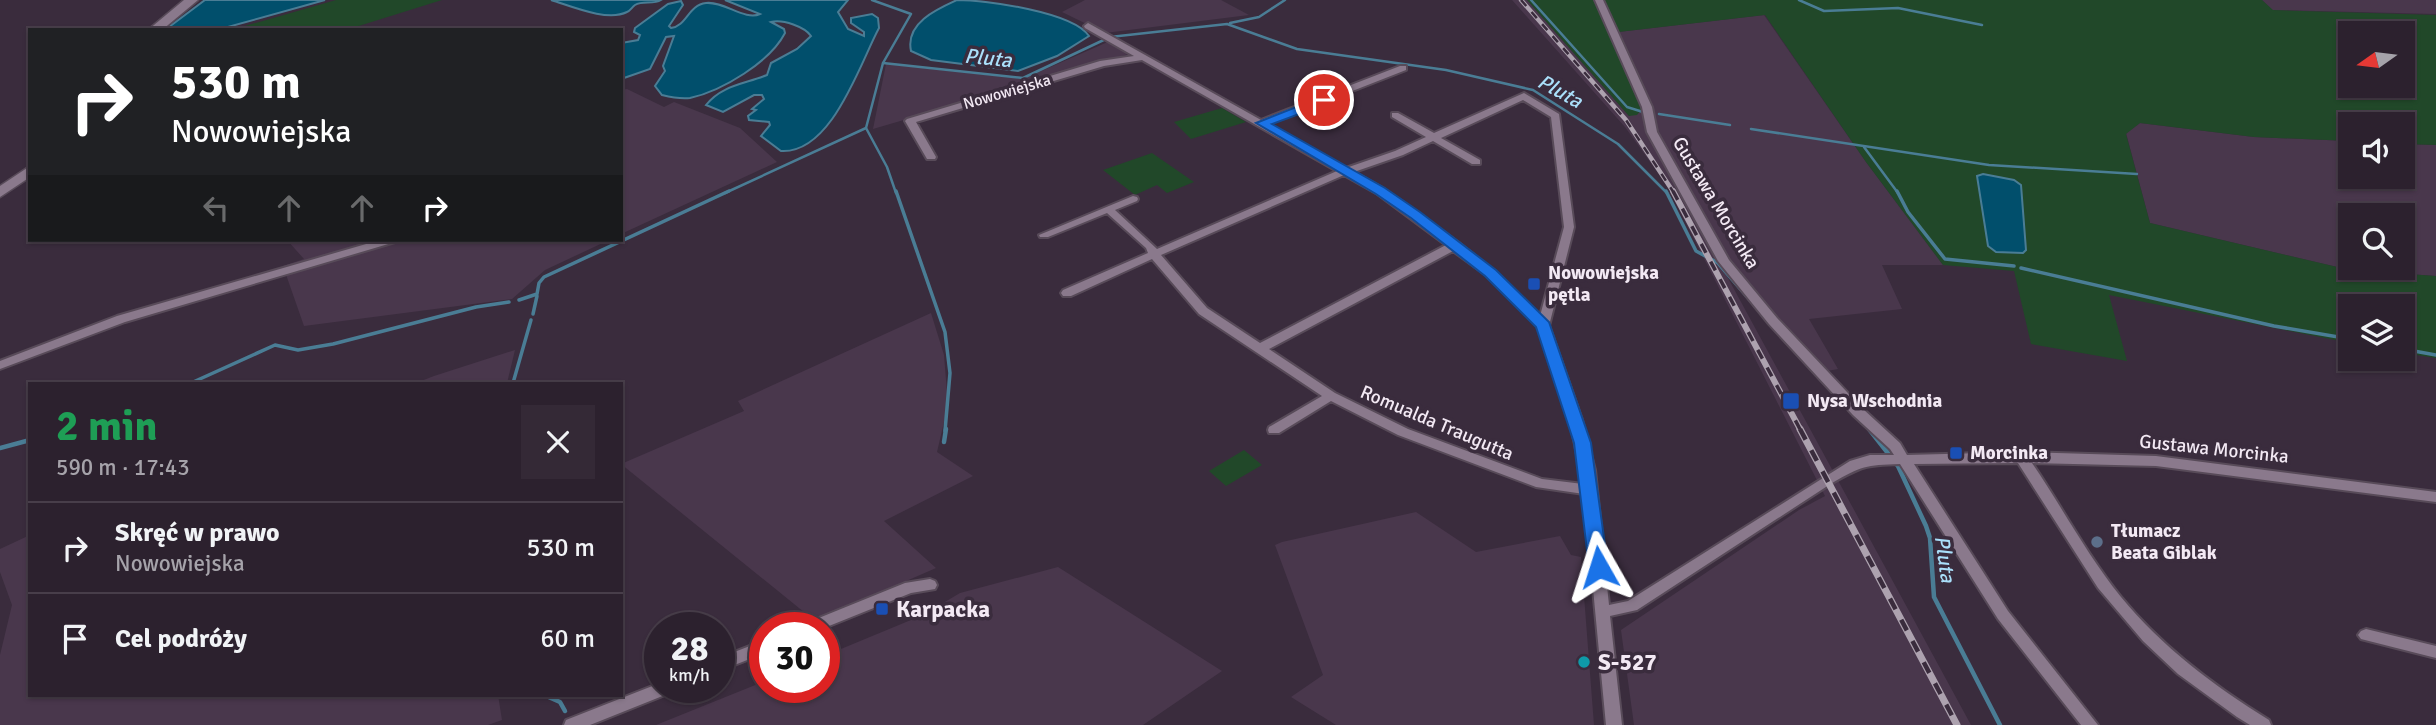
<!DOCTYPE html>
<html lang="pl">
<head>
<meta charset="utf-8">
<style>
	:root { --surface:#2c212e; --page:#342936; --text:#f1f3f6; --muted:#a6a3aa; --line:#483e4a }
	body { margin:0; font-family:Signika,sans-serif; background:var(--page); color:var(--text); height:100vh; display:flex; flex-direction:column; font-size:26px; white-space:nowrap }
	* { box-sizing:border-box; margin:0 }
	p { font-size:23px; color:var(--muted) }
	.icon { flex:none; width:38px; height:38px; fill:none; stroke:currentColor; stroke-width:2; stroke-linecap:round; stroke-linejoin:round }
	.map { position:relative; flex:1; overflow:hidden }
	.side { position:absolute; left:28px; top:382px; width:595px; height:315px; display:flex; flex-direction:column; background:var(--surface); border-radius:0px; box-shadow:0 2px 5px #0004,0 0 0 2px var(--line) }
	.side>* { flex:none }
	.hud { position:absolute; left:28px; top:28px; width:595px; height:214px; border-radius:0px; box-shadow:0 2px 5px #0004,0 0 0 2px var(--line); background:#202124; color:#fff; overflow:hidden }
	.needle { width:46px; rotate:256deg }
	.buttons { position:absolute; left:2338px; top:21px; display:grid; gap:14px }
	.buttons a { display:grid; place-items:center; width:77px; height:77px; border-radius:0px; background:var(--surface); box-shadow:0 2px 5px #0004,0 0 0 2px var(--line); font-size:35px }
	.speed { position:absolute; left:644px; top:612px; display:flex; gap:14px; font-size:35px; font-weight:700; text-align:center }
	.speed>* { display:grid; place-content:center; width:91px; height:91px; border-radius:50%; background:var(--surface); box-shadow:0 2px 5px #0004,0 0 0 2px var(--line); line-height:1 }
	.speed small { font-size:18px; font-weight:400 }
	.speed .limit { border:10px solid #d22; background:#fff; color:#111 }
	.pin { position:absolute; display:grid; place-items:center; width:60px; height:60px; color:#fff; margin:-30px; border:4px solid #fff; border-radius:50%; box-shadow:0 2px 7px #0007 }
	.me { position:absolute; width:77px; margin:-38px; rotate:354deg; stroke-linejoin:round; filter:drop-shadow(0 0 5px #0008) }
	.turn { display:flex; align-items:center; gap:24px; height:147px; padding:0 28px; font-size:32px }
	.turn .icon { width:91px; height:91px; stroke-width:2.5 }
	.turn b { display:block; font-size:49px; line-height:60px }
	.lanes { display:flex; align-items:center; height:66px; padding:0 28px; background:#0003; justify-content:center; gap:35px; direction:ltr }
	.lanes .off { opacity:.35 }
	.round { display:grid; place-items:center; flex:none; width:74px; height:74px; border-radius:0px; background:var(--page) }
	.headline { display:flex; align-items:center; justify-content:space-between; height:119px; padding:0 28px }
	h1 { font-size:42px; font-weight:700; line-height:52px; color:#1e9e55 }
	ul { padding:0; list-style:none }
	li { display:flex; align-items:center; gap:21px; height:91px; padding:0 28px; border-top:2px solid var(--line) }
	li div { flex:1 }
	li b { display:block; font-size:26px }
	li em { font-style:normal }
	.map>svg:first-child { display:block }
</style>
</head>
<body>
<div class="map">
<svg width="2436" height="725" viewBox="0 0 2436 725">
	<rect width="100%" height="100%" fill="#3a2c3d"/>
	<!-- built -->
	<g fill="#49374c" fill-rule="evenodd">
		<path d="M1085 0H1221L1249 15 1105 33 1062 12Z"/>
		<path d="M1512 0H1527L1629 116 1643 108 1609 33 1764 15 1866 162 1943 265H1882L1902 309 1809 319 1838 369 1827 371 1716 256 1971 725H1634L1621 630 1799 510 1825 496 1666 184 1625 127Z"/>
		<path d="M2262 0H2436V14L2272 10Z"/>
		<path d="M1110 41 1132 53 873 129 886 64 1023 79Z"/>
		<path d="M627 89 664 107 674 102 740 128 777 162 621 234V90Z"/>
		<path d="M2140 123 2254 137 2350 141V177H2403V144L2436 145V276L2350 270 2150 223 2126 133ZM2350 215H2403V268H2350Z"/>
		<path d="M287 240H609L545 270 512 299 304 326 283 266 304 259Z"/>
		<path d="M931 313 944 355 948 405 937 452 973 476 884 521 936 568 815 621 621 464 744 411 738 401Z"/>
		<path d="M515 350 507 383H416L434 376Z"/>
		<path d="M1416 512 1476 552 1560 536 1571 555 1581 557 1594 725H1336L1291 697 1323 675 1275 545 1282 542Z"/>
		<path d="M30 535V695H498L502 720 488 725H0V655L12 605 0 572V549Z"/>
		<path d="M1058 567 1222 671 1143 725H656L765 681V688H824V656L923 615 960 593Z"/>
	</g>
	<!-- green -->
	<g fill="#214829" fill-rule="evenodd">
		<path d="M336 0H442L346 30H231Z"/>
		<path d="M1527 0H2262L2273 10 2436 15V145L2403 144V124H2350V141L2254 137 2140 123 2126 134 2150 223 2350 270 2436 276V358L2403 353V306H2350V343L2109 295 2127 361 2031 344 2014 271 1943 265 1866 162 1765 15 1610 33 1643 108 1637 115 1629 116ZM2350 33H2403V86H2350Z"/>
		<path d="M1222 108 1246 122 1191 139 1174 122Z"/>
		<path d="M1152 153 1194 182 1167 193 1157 185 1135 195 1103 170Z"/>
		<path d="M1244 450 1262 465 1226 486 1209 471Z"/>
	</g>
	<!-- water -->
	<g fill="#014f6c" stroke="#4a7d95" stroke-width="2">
		<path d="M205 0H325L217 30H165Z"/>
		<path d="M551 0H661C653 5 643 0 635 5 632 7 630 11 627 12 607 22 571 6 551 0Z"/>
		<path d="M725 0H848L838 12 848 29 864 36V32L851 23V18L872 14 878 18 879 28C860 63 832 154 781 151L761 136 770 125 769 122 749 120 748 116 756 110 752 109 764 99 762 95H754L723 112 706 105C722 85 745 84 767 75L771 63 797 49 811 36C805 27 783 19 771 22L784 29 785 33C770 62 722 91 690 98 681 99 670 97 662 95L655 86 665 71 663 66 674 36 666 37 650 69 621 79V43L638 40 640 35 634 32 635 28 668 4 681 1 683 5 669 26 671 28C687 26 688 5 706 3 724 1 745 21 760 14Z"/>
		<path d="M957 0C986 0 1073 12 1089 36L1057 56 1018 71 931 60 911 51C905 23 937 9 957 0Z"/>
		<path d="M1983 174 2014 180 2021 185 2026 250 2023 253 1996 252 1988 246 1977 176Z"/>
	</g>
	<g fill="none" stroke-linecap="round" stroke-linejoin="round">
		<!-- stream-far2 -->
		<g stroke="#4a7d95" stroke-width="2.5">
			<path d="M872 0 911 14 883 63 1023 78 1110 37 1227 24 1297 49 1446 70 1533 90 1618 144 1667 193"/>
			<path d="M1531 0 1627 107 1643 112"/>
			<path d="M1799 0 1824 11 1898 8 1982 25"/>
			<path d="M1230 23 1259 17 1285 0"/>
			<path d="M1659 114 1730 125"/>
			<path d="M866 128 887 167 896 193"/>
			<path d="M1751 129 1989 165 2137 174"/>
			<path d="M1864 147 1898 193"/>
			<path d="M725 193 866 128 883 63"/>
		</g>
		<!-- stream-far1 -->
		<g stroke="#4a7d95" stroke-width="3.5">
			<path d="M896 191 945 332 950 373 945 431"/>
			<path d="M1666 191 1696 251 1718 263 1756 307"/>
			<path d="M1897 191 1908 212 1945 259 2014 266"/>
			<path d="M2021 268 2274 326 2350 339"/>
			<path d="M519 300 537 294 539 283 544 277 729 191"/>
			<path d="M533 314 537 296"/>
			<path d="M2403 349 2436 355"/>
			<path d="M191 383 275 345 298 350 333 344 476 307 509 302"/>
			<path d="M513 383 531 320"/>
			<path d="M1868 428 1871 431"/>
		</g>
		<!-- stream -->
		<g stroke="#4a7d95" stroke-width="4.5">
			<path d="M1869 429 1898 466 1926 526 1930 538 1934 597 2000 725"/>
			<path d="M944 442 946 429"/>
			<path d="M0 448 30 440"/>
			<path d="M544 695 560 702 565 711"/>
		</g>
		<!-- street casing -->
		<g stroke="#584b59" stroke-width="4">
			<g id="street">
				<path d="M1595 0H1603L1652 107 1657 132 1729 260 1777 318 1863 409 1900 443 1907 455 2021 452 2156 456 2436 492V502L2156 466 2032 463C2062 507 2087 555 2121 597 2162 647 2214 686 2269 720L2271 725H2250L2237 717 2178 674 2143 641 2098 588 2018 463 1914 464 2008 611 2098 725H2081L1998 619 1900 464C1865 465 1862 466 1832 483L1637 610 1610 616 1622 725H1606L1584 494 1536 487 1398 435 1331 401 1279 433H1269L1268 430 1269 427 1322 396 1199 314 1152 259 1071 296H1063L1061 293 1063 290 1148 253 1146 248 1107 213 1048 237H1040L1039 235 1133 196 1137 197 1138 199 1137 201 1115 210 1157 249 1337 171 1142 60 1104 66 916 122 936 157 935 159H927L905 121 907 119 1100 61 1134 56 1085 28 1084 26 1088 23 1261 120 1400 66H1406V70L1268 124 1346 168 1395 151 1426 137 1392 117V113H1398L1434 133 1524 93 1559 114 1574 227 1549 326 1582 420 1595 470 1609 605 1628 601 1850 461 1870 455H1894L1890 449 1853 415 1769 324 1718 261 1647 132 1642 107ZM1523 100 1551 117 1564 227 1540 316 1494 271 1459 243 1384 189 1354 172 1403 155 1433 141 1472 164H1480V160L1441 138ZM1344 175 1376 193 1446 245 1260 343 1207 308 1161 255ZM1453 251 1486 275 1538 327 1570 420 1583 484 1542 479 1408 429 1335 393 1269 349Z"/>
				<path d="M380 240H396L395 242 125 322 0 369V361L117 316Z"/>
				<path d="M930 579 935 581 937 585 935 589 911 593 824 628H801L804 624 905 583Z"/>
				<path d="M2366 629 2436 646V658L2361 639 2358 635 2361 631Z"/>
				<path d="M765 640V653L719 671V658Z"/>
				<path d="M660 683V688H672L670 693 590 725H564L566 720Z"/>
			</g>
		</g>
		<!-- secondary casing -->
		<g stroke="#584b59" stroke-width="3">
			<g id="secondary">
				<path d="M184 0H198L162 30H148Z"/>
				<path d="M30 166V177L0 197V186Z"/>
			</g>
		</g>
		<!-- street -->
		<use href="#street" fill="#8a798c" fill-rule="evenodd"/>
		<!-- secondary -->
		<use href="#secondary" fill="#8a798c" fill-rule="evenodd"/>
		<!-- rail-far2 casing -->
		<g stroke="#ada2af" stroke-width="4.5">
			<path id="rail-far2" d="M1521 0 1626 120 1674 193"/>
		</g>
		<!-- rail-far1 casing -->
		<g stroke="#ada2af" stroke-width="6">
			<path id="rail-far1" d="M1673 191 1801 431"/>
		</g>
		<!-- rail casing -->
		<g stroke="#ada2af" stroke-width="7">
			<path id="rail" d="M1800 429 1957 725"/>
		</g>
		<!-- rail-far2 -->
		<use href="#rail-far2" stroke="#3a2c3d" stroke-width="2.5" stroke-dasharray="8" stroke-linecap="butt"/>
		<!-- rail-far1 -->
		<use href="#rail-far1" stroke="#3a2c3d" stroke-width="3.5" stroke-dasharray="10" stroke-linecap="butt"/>
		<!-- rail -->
		<use href="#rail" stroke="#3a2c3d" stroke-width="4.5" stroke-dasharray="12" stroke-linecap="butt"/>
	</g>
	<!-- route -->
	<path fill="#1a73e8" stroke="#114b97" stroke-width="2" d="M1324 96 1331 100 1329 103 1272 124 1385 188 1420 212 1496 270 1549 322 1591 443 1608 567 1605 572 1599 575 1592 572 1589 567 1574 443 1536 327 1485 276 1411 218 1376 194 1256 123Z"/>
	<!-- markers -->
	<g fill="#1a4fb4" stroke="#3a2c3d" stroke-width="2.5">
		<rect x="1527" y="277" width="14" height="14" rx="3.5"/>
		<rect x="1782" y="392" width="18" height="18" rx="3.5"/>
		<rect x="1949" y="446" width="14" height="14" rx="3.5"/>
		<rect x="875" y="602" width="14" height="14" rx="3.5"/>
	</g>
	<circle fill="#5c6f8a" stroke="#3a2c3d" stroke-width="2.5" cx="2097" cy="542" r="7"/>
	<circle fill="#0f9aa8" stroke="#3a2c3d" stroke-width="2.5" cx="1584" cy="662" r="7"/>
	<g text-anchor="middle" dominant-baseline="central" stroke-width="7" stroke-linejoin="round" paint-order="stroke">
		<!-- far-street labels -->
		<g font-size="16" fill="#f3e9f4" stroke="#3a2c3d">
			<text transform="translate(1007 92) rotate(-16)">Nowowiejska</text>
		</g>
		<!-- street labels -->
		<g font-size="19" fill="#f3e9f4" stroke="#3a2c3d">
			<text transform="translate(1716 203) rotate(59)">Gustawa Morcinka</text>
			<text transform="translate(1437 423) rotate(23)">Romualda Traugutta</text>
			<text transform="translate(2214 449) rotate(6)">Gustawa Morcinka</text>
		</g>
		<!-- poi labels -->
		<g font-size="19" font-weight="bold" fill="#f3e9f4" stroke="#3a2c3d" text-anchor="start">
			<text x="1548" y="273">Nowowiejska<tspan x="1548" dy="22">pętla</tspan></text>
			<text x="1807" y="401">Nysa Wschodnia</text>
			<text x="1970" y="453">Morcinka</text>
			<text x="2111" y="531">Tłumacz<tspan x="2111" dy="22">Beata Giblak</tspan></text>
		</g>
		<!-- water labels -->
		<g font-size="21" font-style="italic" fill="#aadffa" stroke="#3a2c3d">
			<text transform="translate(988 58) rotate(6)">Pluta</text>
			<text transform="translate(1560 91) rotate(29)">Pluta</text>
			<text transform="translate(1945 559) rotate(82)">Pluta</text>
		</g>
		<!-- near-poi labels -->
		<g font-size="23" font-weight="bold" fill="#f3e9f4" stroke="#3a2c3d" text-anchor="start">
			<text x="896" y="609">Karpacka</text>
			<text x="1598" y="662">S-527</text>
		</g>
	</g>
</svg>
<div class="buttons">
<a><svg class="needle" viewBox="-14 -14 28 28"><path d="M0-13l5 13h-10z" fill="#e53935"/><path d="M0 13l5-13h-10z" fill="#a6a3aa"/></svg></a>
<a><svg class="icon" aria-label="sound" viewBox="0 0 24 24"><path d="M4 9h4l5-4v14l-5-4H4zM17 9q2 3 0 6"/></svg></a>
<a><svg class="icon" aria-label="search" viewBox="0 0 24 24"><circle cx="10" cy="10" r="6"/><path d="M15 15l6 6"/></svg></a>
<a><svg class="icon" aria-label="layers" viewBox="0 0 24 24"><path d="M12 4l9 5-9 5-9-5zM3 14l9 5 9-5"/></svg></a>
</div>
<div class="speed"><div>28<small>km/h</small></div><div class="limit">30</div></div>
<div class="pin" style="left:1324px;top:100px;background:#d93025"><svg class="icon" aria-label="arrive" viewBox="0 0 24 24"><path d="M6 21V4h12l-3 4 3 4H6"/></svg></div>
<svg class="me" style="left:1599px;top:567px" viewBox="-20 -20 40 40"><path d="M0-17L14 15 0 8-14 15z" fill="#1a73e8" stroke="#fff" stroke-width="4"/></svg>
<div class="hud">
<div class="turn"><svg class="icon" aria-label="right" viewBox="0 0 24 24"><path d="M7 20v-9h11M14 6l5 5-5 5"/></svg><div><b>530 m</b>Nowowiejska</div></div>
<div class="lanes"><svg class="icon off" aria-label="left" viewBox="0 0 24 24"><path d="M17 20v-9H6M10 6l-5 5 5 5"/></svg><svg class="icon off" aria-label="ahead" viewBox="0 0 24 24"><path d="M12 20V5M6 11l6-6 6 6"/></svg><svg class="icon off" aria-label="ahead" viewBox="0 0 24 24"><path d="M12 20V5M6 11l6-6 6 6"/></svg><svg class="icon" aria-label="right" viewBox="0 0 24 24"><path d="M7 20v-9h11M14 6l5 5-5 5"/></svg></div>
</div>
<section class="side">
<div class="headline"><div><h1>2 min</h1><p>590 m · 17:43</p></div><a class="round"><svg class="icon" aria-label="close" viewBox="0 0 24 24"><path d="M6 6l12 12M18 6L6 18"/></svg></a></div>
<ul>
<li><svg class="icon" aria-label="right" viewBox="0 0 24 24"><path d="M7 20v-9h11M14 6l5 5-5 5"/></svg><div><b>Skręć w prawo</b><p>Nowowiejska</p></div><em>530 m</em></li>
<li><svg class="icon" aria-label="arrive" viewBox="0 0 24 24"><path d="M6 21V4h12l-3 4 3 4H6"/></svg><div><b>Cel podróży</b></div><em>60 m</em></li>
</ul>
</section>
</div>
</body>
</html>
